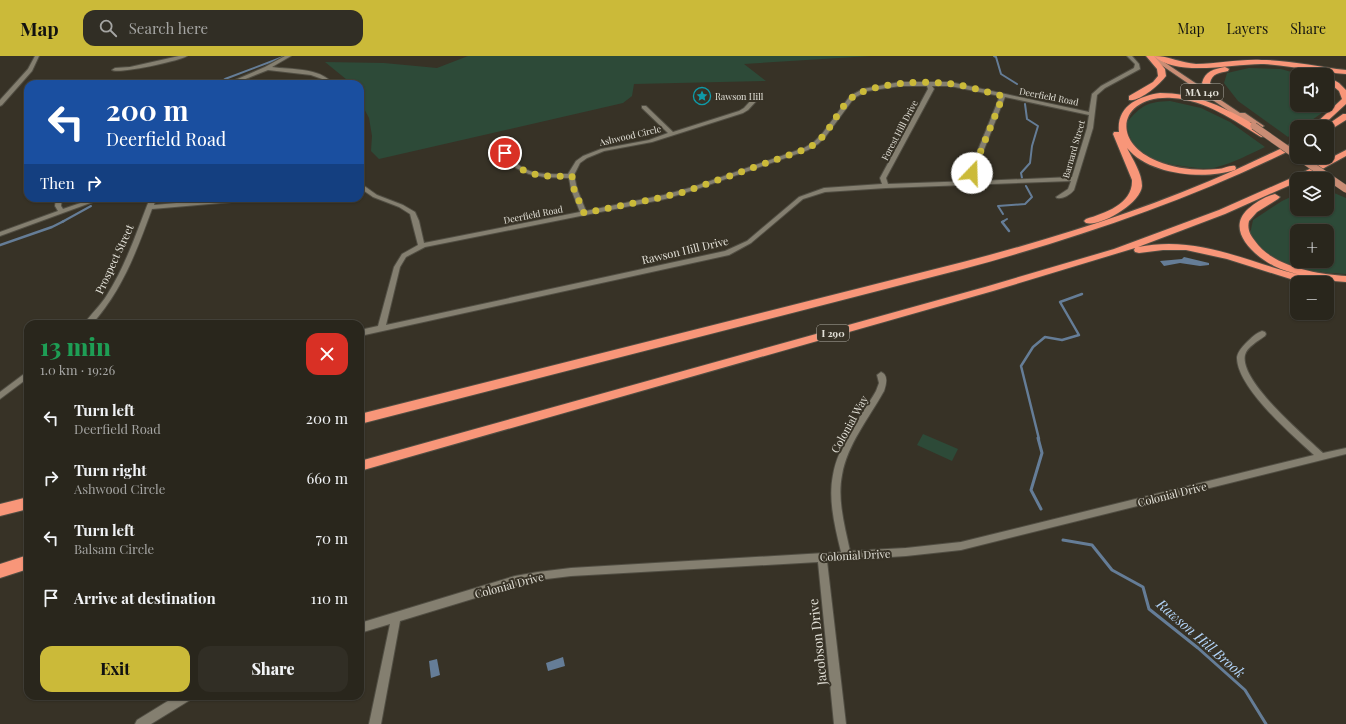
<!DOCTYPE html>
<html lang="en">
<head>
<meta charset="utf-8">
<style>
	:root { --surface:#29261c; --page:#312e25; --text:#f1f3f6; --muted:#a5a5a3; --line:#45433b; --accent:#cbba39 }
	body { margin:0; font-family:"Playfair Display",serif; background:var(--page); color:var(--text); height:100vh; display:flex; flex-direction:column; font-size:15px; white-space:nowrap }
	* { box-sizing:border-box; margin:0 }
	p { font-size:13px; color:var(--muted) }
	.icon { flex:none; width:22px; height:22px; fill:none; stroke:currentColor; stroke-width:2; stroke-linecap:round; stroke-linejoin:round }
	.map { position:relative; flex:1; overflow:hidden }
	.side { position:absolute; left:24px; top:264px; width:340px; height:380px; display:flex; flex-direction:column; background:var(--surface); border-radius:12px; box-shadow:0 1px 3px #0004,0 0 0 1px var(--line) }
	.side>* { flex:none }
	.top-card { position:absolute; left:24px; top:24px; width:340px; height:122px; border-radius:12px; box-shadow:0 1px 3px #0004,0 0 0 1px var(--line); background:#1a4fa0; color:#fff; overflow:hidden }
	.controls { position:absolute; left:1290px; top:12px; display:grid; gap:8px }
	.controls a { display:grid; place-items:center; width:44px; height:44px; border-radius:8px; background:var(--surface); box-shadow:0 1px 3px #0004,0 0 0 1px var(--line); font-size:20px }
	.pin { position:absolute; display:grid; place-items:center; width:34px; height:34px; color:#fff; margin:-17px; border:2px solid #fff; border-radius:50%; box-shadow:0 1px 4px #0007 }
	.me { position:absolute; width:44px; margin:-22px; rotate:21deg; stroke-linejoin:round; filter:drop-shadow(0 0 3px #0008) }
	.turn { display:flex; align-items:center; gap:14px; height:84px; padding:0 16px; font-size:18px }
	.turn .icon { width:52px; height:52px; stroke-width:2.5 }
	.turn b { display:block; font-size:28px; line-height:34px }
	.then { display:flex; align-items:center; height:38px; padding:0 16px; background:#0003; gap:8px; font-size:15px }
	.round { display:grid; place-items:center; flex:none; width:42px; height:42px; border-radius:12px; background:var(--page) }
	.overview { display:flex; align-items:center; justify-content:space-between; height:68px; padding:0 16px }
	h1 { font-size:24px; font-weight:800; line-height:30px; color:#1e9e55 }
	.cta { display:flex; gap:8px; margin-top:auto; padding:8px 16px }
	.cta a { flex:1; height:46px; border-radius:12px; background:var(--accent); color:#111; font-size:16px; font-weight:800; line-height:46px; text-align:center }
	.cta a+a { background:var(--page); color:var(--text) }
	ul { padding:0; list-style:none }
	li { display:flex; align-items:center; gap:12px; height:60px; padding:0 16px }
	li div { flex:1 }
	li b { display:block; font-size:15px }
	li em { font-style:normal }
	header { display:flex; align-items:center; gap:24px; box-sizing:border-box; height:56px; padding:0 20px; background:var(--accent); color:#111 }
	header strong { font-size:19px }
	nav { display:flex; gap:22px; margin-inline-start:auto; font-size:14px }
	.search { width:280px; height:36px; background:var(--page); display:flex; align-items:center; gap:10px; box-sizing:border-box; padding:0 14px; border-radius:12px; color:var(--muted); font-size:15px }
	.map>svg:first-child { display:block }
</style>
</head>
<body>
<header>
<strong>Map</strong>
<div class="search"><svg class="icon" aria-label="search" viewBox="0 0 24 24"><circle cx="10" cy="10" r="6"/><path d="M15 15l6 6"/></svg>Search here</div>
<nav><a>Map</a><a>Layers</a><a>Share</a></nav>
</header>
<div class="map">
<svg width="1346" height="668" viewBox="0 0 1346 668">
	<rect width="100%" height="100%" fill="#373226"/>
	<!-- green -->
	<g fill="#2d4a38" fill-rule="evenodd">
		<path d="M468 0H871L744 8 766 25 634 28 632 40 623 47 379 103 371 95 372 80 369 62 360 45V28H352L325 6 384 7 437 12Z"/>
		<path d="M1249 12 1281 13 1302 19H1297V49H1327V33L1330 35 1336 47 1302 71H1297V74L1288 81 1238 45 1224 27 1227 17Z"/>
		<path d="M1170 45 1201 52 1230 66 1265 91C1250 98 1233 107 1217 111 1209 114 1198 112 1189 111 1161 108 1128 100 1127 66 1142 49 1147 46 1170 45Z"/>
		<path d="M1327 134 1346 142V218C1317 216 1288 213 1264 195 1259 191 1254 184 1250 178L1253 164 1282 145 1297 138V153H1327ZM1297 175H1327V205H1297Z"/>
		<path d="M923 378 958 393 952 405 917 389Z"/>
	</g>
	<!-- water -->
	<g fill="#657d97">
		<path d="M1184 201 1209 207V209L1200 210 1180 207 1164 210 1160 205 1182 203Z"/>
		<path d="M563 601 565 610 548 615 546 607Z"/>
		<path d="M437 603 440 619 431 622 429 605Z"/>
	</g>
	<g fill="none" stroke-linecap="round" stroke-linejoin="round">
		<!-- stream-far2 -->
		<g stroke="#657d97" stroke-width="2">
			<path d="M994 0 996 1 1001 18 1017 28"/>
			<path d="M217 28 225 23 283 1"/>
			<path d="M1022 122 1021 117 1030 107 1032 90 1038 70 1027 63 1025 48"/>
			<path d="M1003 158 998 150 1025 148 1032 141 1026 130"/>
			<path d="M62 166 91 150"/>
			<path d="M1002 166 1007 163"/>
		</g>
		<!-- stream-far1 -->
		<g stroke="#657d97" stroke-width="2.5">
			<path d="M1004 165 1002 166 1009 175"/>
			<path d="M0 189 52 171 64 165"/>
			<path d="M1039 383 1021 310 1033 291 1045 281 1062 284 1079 279 1060 246 1082 238"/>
		</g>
		<!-- stream -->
		<g stroke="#657d97" stroke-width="3">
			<path d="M1038 382 1042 397 1031 434 1041 453"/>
			<path d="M1063 484 1092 489 1112 514 1143 531 1149 553 1198 592 1245 634 1266 668"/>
		</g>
		<!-- minor casing -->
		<g stroke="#514e43" stroke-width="2">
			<g id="minor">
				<path d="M35 0H39L32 15 2 49 0 50V44L28 13Z"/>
				<path d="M179 0H187C179 5 120 18 112 14L115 12 130 11Z"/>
				<path d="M285 0H291L272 11C291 14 320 11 333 28H327L325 24 311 19 268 14 233 28H226L265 11Z"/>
				<path d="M1127 0H1132L1139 8 1140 13 1105 32 1097 39 1093 72 1074 134C1070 139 1063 143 1057 142L1056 141 1068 133 1071 125 886 132 825 136 803 143 751 187 729 199 360 280V274L378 270 394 211 402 198 418 189 410 158 399 151 373 141 360 132V127L377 139 403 149 415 156 419 165 424 187 580 156 571 133 569 122 544 121 529 118 516 112 504 100 498 96 501 94C510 97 513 105 520 110 534 120 552 118 568 118L576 105 583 100 601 93 649 84 668 77 642 52V50H646L673 76 739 55 744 52 755 40 760 41 748 54 743 57 652 86 604 95 587 102 580 107 574 119 577 133 586 155 664 139 693 131 804 92 814 86 822 78 850 40 863 33 900 26H950L1089 56 1092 38 1101 30 1134 12 1135 8ZM900 30H927L928 33 880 122 882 128 824 132 799 141 747 185 725 195 386 269 400 211 406 201 425 191 665 143 697 133 808 94 818 88 826 80 854 42 867 35ZM932 30H950L1000 40 969 116 972 125 888 128 886 122 934 33ZM1005 41 1089 59 1087 72 1072 121 978 125 975 116Z"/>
				<path d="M56 142H62L61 150 63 153 95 142H104L0 180V176L58 155 55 150Z"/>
				<path d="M150 142H156L154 149 232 142 235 144 232 146 152 153C137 194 122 235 92 268H84C91 258 101 249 107 239 126 209 137 175 150 142Z"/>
				<path d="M1262 275 1265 276 1266 278 1265 280C1258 285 1247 291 1245 299 1239 325 1305 380 1323 397L1346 392V398L961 494 906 500 827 505 846 668H834L818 506 571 520 538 524 515 530 400 565 381 668H369L390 568 360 577V567L515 520 538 516 571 512 841 496C835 471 828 444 833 419 838 389 861 361 876 335L879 327 877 319 881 316C889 319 886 329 884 335 869 362 847 389 842 419 837 444 845 471 850 495L906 492 961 486 1314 399C1293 380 1236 331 1237 301 1238 295 1243 290 1247 286 1251 282 1256 277 1262 275Z"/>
				<path d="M28 315V322L0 343V336Z"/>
				<path d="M176 640H191L190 644 151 668H135L137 664Z"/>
			</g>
		</g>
		<!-- primary casing -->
		<g stroke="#514e43" stroke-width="2">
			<path id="primary" d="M1148 0H1155L1240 57H1245L1264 70 1261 72 1250 66H1245Z"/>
		</g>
		<!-- motorway casing -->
		<g stroke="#514e43" stroke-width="2">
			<g id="motorway">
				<path d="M1146 0H1154L1165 13 1166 20C1160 28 1140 46 1129 44V40L1153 26 1158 20 1157 13Z"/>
				<path d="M1154 0C1169 0 1181 7 1196 8 1218 8 1239 3 1261 4 1289 4 1318 11 1346 14V18C1319 16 1292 10 1264 8 1235 7 1178 22 1154 0Z"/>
				<path d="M1225 11 1229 13 1228 15C1220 17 1212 17 1210 27L1222 41 1218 43H1215L1202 27C1205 15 1214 13 1225 11Z"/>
				<path d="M1327 20 1339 27 1346 34V48L1321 71H1312L1342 43 1339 35 1327 25Z"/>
				<path d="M1160 37C1193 37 1220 49 1248 65 1254 69 1263 73 1268 79L1267 81H1261C1233 64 1206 44 1172 42 1120 39 1109 85 1157 105 1177 113 1197 115 1218 113 1224 113 1229 109 1235 110L1236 112 1235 114 1297 85V91C1190 144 1078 182 963 213L360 368V358L963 206C1056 182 1147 153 1235 114 1204 124 1149 119 1127 92 1133 104 1142 117 1142 130 1141 147 1101 171 1086 167L1084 165 1086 163C1105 157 1133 148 1132 124L1113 78 1114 76H1119C1116 50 1139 40 1160 37Z"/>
				<path d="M1343 58H1346V64L1330 74 1327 75V71H1324Z"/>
				<path d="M1346 94V100L1304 123H1297V126L1225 158 1138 191C1197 179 1244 205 1300 219 1291 216 1282 214 1274 210 1254 200 1225 174 1248 153 1255 147 1266 140 1275 138L1280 141 1278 143 1257 156 1249 165C1247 173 1250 179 1255 185 1273 211 1317 218 1346 220V226L1321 224 1325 227 1297 225 1227 203 1186 194H1163L1139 197 1135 196 1134 194 1135 192 993 235 360 415V405L985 231 1114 193 1219 154 1296 120Z"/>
				<path d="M28 441V453L0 460V448Z"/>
				<path d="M28 499V513L0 522V508Z"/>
			</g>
		</g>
		<!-- minor -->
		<use href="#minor" fill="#847f70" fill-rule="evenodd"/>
		<!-- primary -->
		<use href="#primary" fill="#ca8d75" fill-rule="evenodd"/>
		<!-- motorway -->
		<use href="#motorway" fill="#f89679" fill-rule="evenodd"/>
		<!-- primary-bridge casing -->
		<g stroke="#514e43" stroke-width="8" stroke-linecap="butt">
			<g id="primary-bridge">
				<path d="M1254 70 1297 100"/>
				<path d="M1299 101 1346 133"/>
			</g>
		</g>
		<!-- primary-bridge -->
		<use href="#primary-bridge" stroke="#ca8d75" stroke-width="7"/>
	</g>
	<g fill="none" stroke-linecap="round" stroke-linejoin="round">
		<!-- route -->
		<path stroke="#cbba39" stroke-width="7" stroke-dasharray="0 12.6" d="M505 97C511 101 513 107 518 111 534 122 554 120 572 120L574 133 584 157 654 143 684 136 806 93C828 83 833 61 848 45 866 26 927 24 952 28 969 30 986 36 1003 40L972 117"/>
	</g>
	<!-- icons -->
	<defs>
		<g id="sight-ring" transform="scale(0.9)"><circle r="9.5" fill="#373226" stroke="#0f9aa8" stroke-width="1.5"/><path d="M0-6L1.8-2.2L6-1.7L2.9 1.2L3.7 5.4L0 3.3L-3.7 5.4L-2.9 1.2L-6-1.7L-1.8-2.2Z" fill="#0f9aa8"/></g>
	</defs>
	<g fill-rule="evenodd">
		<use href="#sight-ring" x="702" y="40"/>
	</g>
	<g text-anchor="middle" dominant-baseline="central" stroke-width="4" stroke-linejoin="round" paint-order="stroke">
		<!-- far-poi labels -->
		<g font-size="9" fill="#e3e1d8" stroke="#373226" text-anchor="start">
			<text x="715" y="40">Rawson Hill</text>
		</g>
		<!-- far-street labels -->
		<g font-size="9" fill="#e3e1d8" stroke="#373226">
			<text transform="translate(1049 40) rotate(11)">Deerfield Road</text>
			<text transform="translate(899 74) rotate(-62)">Forest Hill Drive</text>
			<text transform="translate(630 79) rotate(-13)">Ashwood Circle</text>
			<text transform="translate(1073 93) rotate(-74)">Barnard Street</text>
			<text transform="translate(533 158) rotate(-11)">Deerfield Road</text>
		</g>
		<!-- shield labels -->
		<g fill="#373226" stroke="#afaca3" stroke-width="1">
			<rect x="1181" y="28" width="42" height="16" rx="3"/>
			<rect x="817" y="269" width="32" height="16" rx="3"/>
		</g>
		<g font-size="10" font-weight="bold" fill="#e3e1d8">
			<text x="1202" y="36">MA 140</text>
			<text x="833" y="277">I 290</text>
		</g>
		<!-- street labels -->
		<g font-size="11" fill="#e3e1d8" stroke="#373226">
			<text transform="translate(685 194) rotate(-13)">Rawson Hill Drive</text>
			<text transform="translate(114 203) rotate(-65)">Prospect Street</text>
			<text transform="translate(849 368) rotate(-61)">Colonial Way</text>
			<text transform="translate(1172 438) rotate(-14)">Colonial Drive</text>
			<text transform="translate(855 499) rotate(-3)">Colonial Drive</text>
			<text transform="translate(509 529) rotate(-15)">Colonial Drive</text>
		</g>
		<!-- near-street labels -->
		<g font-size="13" fill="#e3e1d8" stroke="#373226">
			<text transform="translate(817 586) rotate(-96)">Jacobson Drive</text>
		</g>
		<!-- near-water labels -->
		<g font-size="14" font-style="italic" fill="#b3d5fa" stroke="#373226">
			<text transform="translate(1201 582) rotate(41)">Rawson Hill Brook</text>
		</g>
	</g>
</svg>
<div class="controls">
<a><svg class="icon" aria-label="sound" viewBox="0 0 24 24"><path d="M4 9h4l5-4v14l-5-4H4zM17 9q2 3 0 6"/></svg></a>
<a><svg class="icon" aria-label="search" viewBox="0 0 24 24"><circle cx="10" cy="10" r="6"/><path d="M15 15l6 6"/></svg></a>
<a><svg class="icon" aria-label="layers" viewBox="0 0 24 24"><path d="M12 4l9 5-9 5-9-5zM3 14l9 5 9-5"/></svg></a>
<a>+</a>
<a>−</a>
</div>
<div class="pin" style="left:505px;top:97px;background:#d93025"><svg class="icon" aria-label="arrive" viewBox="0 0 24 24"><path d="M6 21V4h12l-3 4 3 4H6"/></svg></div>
<svg class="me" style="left:972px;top:117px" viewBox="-20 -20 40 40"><circle r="19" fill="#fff"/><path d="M0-13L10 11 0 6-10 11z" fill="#cbba39"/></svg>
<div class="top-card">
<div class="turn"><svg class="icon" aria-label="left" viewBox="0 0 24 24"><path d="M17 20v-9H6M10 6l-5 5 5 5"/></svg><div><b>200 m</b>Deerfield Road</div></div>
<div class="then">Then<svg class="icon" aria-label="right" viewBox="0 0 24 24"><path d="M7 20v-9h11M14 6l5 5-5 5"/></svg></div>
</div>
<section class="side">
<div class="overview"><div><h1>13 min</h1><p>1.0 km · 19:26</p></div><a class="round" style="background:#d93025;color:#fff"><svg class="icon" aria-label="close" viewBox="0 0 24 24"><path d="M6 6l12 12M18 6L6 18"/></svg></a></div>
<ul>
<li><svg class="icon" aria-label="left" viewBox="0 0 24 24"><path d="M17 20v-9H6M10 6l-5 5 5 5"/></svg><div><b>Turn left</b><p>Deerfield Road</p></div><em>200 m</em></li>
<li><svg class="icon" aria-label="right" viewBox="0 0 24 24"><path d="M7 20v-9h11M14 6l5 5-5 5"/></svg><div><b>Turn right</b><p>Ashwood Circle</p></div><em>660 m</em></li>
<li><svg class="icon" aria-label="left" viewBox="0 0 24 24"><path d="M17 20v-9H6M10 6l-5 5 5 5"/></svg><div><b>Turn left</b><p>Balsam Circle</p></div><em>70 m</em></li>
<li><svg class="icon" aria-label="arrive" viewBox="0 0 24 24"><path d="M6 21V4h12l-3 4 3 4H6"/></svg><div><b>Arrive at destination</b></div><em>110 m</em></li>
</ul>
<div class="cta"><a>Exit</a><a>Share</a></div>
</section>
</div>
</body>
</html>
